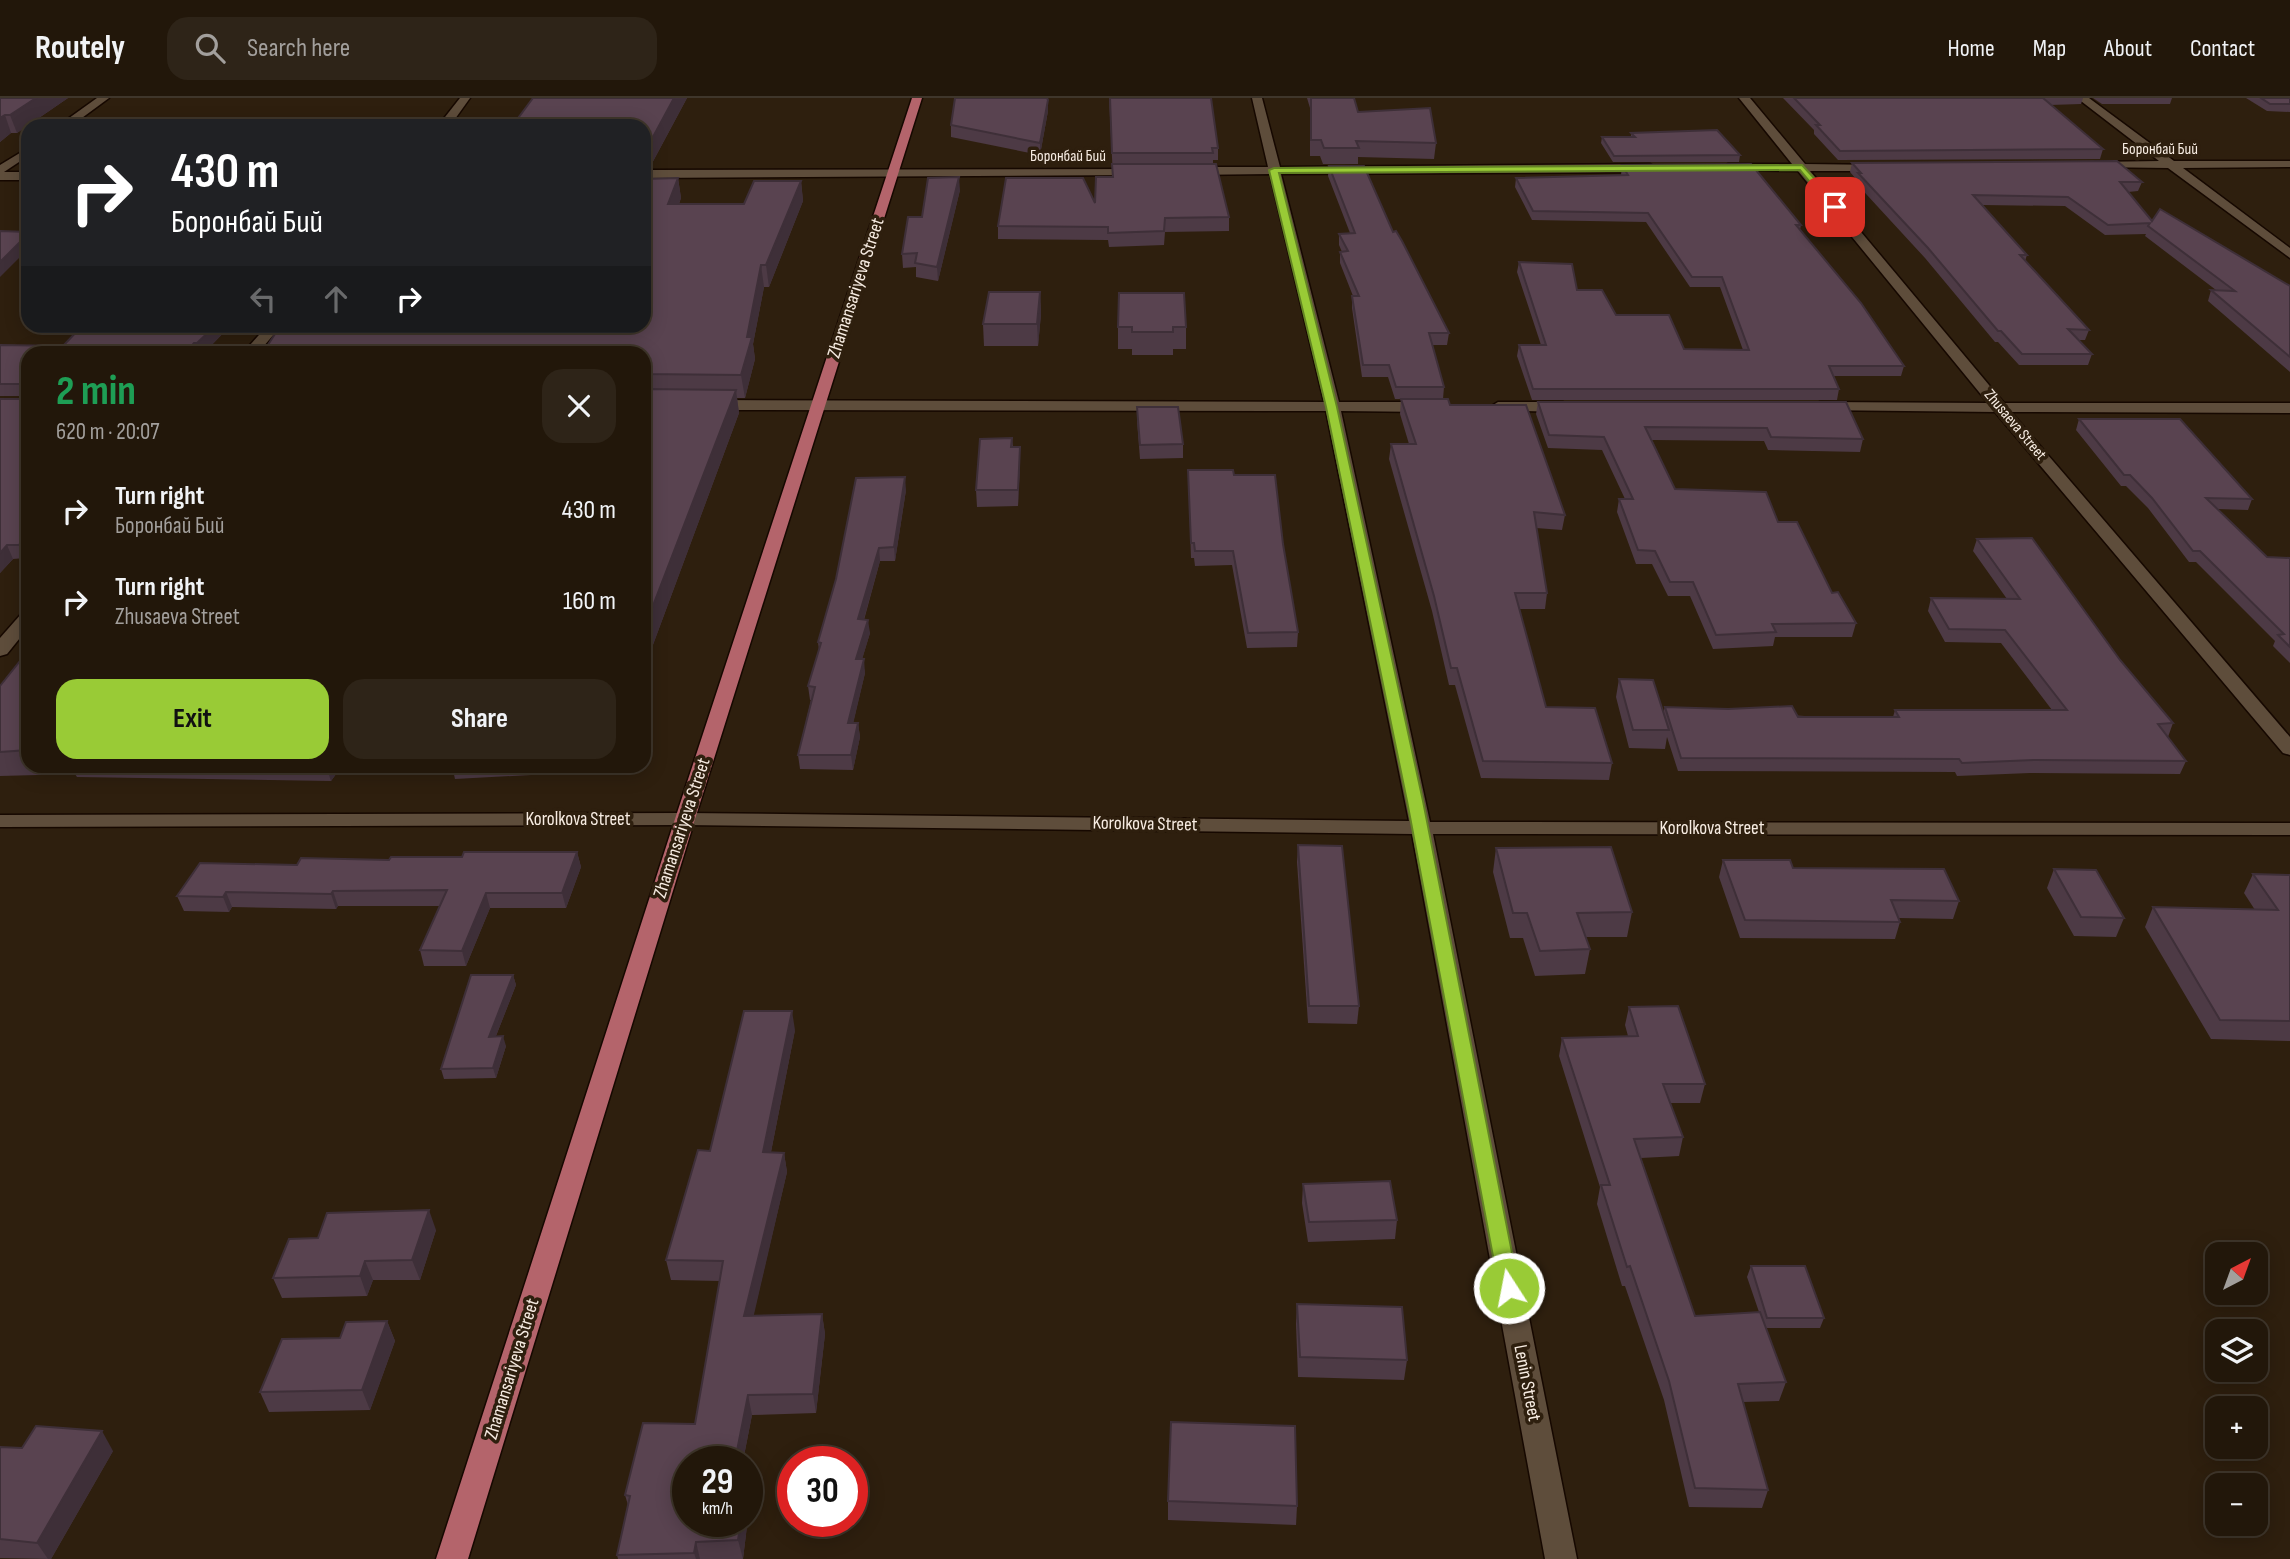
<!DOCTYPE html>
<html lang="en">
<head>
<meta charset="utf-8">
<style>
	:root { --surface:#22170a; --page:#2e2418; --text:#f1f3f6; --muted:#a29f9c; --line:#3f362b; --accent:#99cb36 }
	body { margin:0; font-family:"Sofia Sans Condensed",sans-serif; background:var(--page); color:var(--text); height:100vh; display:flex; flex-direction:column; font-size:26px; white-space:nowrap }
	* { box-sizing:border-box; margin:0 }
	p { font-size:23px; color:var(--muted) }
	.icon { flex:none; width:38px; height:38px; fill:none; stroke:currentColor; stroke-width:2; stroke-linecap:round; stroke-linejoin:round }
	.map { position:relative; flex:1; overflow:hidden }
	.sheet { position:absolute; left:21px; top:248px; width:630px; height:427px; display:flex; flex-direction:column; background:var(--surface); border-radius:21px; box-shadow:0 4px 18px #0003,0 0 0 2px var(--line) }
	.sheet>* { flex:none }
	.banner { position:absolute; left:21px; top:21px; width:630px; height:214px; border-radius:21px; box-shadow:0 4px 18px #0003,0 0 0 2px var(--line); background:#202124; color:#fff; overflow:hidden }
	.needle { width:46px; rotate:41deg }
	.fabs { position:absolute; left:2205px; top:1144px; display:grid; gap:14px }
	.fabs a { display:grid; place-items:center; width:63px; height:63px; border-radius:14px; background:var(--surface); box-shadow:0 4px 18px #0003,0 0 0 2px var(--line); font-size:35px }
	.speed { position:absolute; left:672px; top:1348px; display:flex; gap:14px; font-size:35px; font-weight:700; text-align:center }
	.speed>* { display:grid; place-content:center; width:91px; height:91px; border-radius:50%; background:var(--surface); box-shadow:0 4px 18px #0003,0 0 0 2px var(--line); line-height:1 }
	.speed small { font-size:18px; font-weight:400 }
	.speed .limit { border:10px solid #d22; background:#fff; color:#111 }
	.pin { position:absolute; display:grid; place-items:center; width:60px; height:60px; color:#fff; margin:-30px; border-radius:14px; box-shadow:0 4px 10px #0006 }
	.me { position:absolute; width:77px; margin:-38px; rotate:349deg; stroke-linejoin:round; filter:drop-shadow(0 0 5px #0008) }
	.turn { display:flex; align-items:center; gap:24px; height:147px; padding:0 35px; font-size:32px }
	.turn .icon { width:91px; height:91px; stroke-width:2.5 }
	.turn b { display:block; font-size:49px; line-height:60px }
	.lanes { display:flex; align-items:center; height:66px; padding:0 35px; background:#0003; justify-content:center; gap:35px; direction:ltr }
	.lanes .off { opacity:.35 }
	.round { display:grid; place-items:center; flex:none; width:74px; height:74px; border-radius:21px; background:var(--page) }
	.headline { display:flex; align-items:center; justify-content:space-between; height:119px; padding:0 35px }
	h1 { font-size:42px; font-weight:700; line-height:52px; color:#1e9e55 }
	.action { display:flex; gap:14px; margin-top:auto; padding:14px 35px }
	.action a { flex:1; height:80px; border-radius:21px; background:var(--accent); color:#111; font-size:28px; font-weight:700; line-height:80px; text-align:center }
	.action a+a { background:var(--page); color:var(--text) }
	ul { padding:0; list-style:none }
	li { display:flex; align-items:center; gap:21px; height:91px; padding:0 35px }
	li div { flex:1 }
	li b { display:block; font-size:26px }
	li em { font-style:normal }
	header { display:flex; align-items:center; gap:42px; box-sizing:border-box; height:98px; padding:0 35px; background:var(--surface); border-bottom:2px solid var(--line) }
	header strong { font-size:33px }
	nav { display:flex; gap:38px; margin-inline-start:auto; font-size:24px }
	.search { width:490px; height:63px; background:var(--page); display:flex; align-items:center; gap:18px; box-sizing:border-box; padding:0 24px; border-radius:21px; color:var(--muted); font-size:26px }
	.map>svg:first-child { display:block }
</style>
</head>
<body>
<header>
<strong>Routely</strong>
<div class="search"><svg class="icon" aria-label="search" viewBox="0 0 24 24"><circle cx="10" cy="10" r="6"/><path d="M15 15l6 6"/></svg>Search here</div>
<nav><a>Home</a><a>Map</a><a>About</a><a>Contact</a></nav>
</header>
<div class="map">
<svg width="2290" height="1461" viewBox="0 0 2290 1461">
	<rect width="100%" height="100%" fill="#2e1f0e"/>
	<!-- green -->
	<path fill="#374a36" d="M196 19H372L399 23 402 28H145L155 24Z"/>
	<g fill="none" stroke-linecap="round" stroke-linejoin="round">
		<!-- minor casing -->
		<g stroke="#160800" stroke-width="3">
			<g id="minor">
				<path d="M97 0H109L71 28H58Z"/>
				<path d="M460 0H470L450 28H438Z"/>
				<path d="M1252 0H1262L1280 69 1650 66 1656 70 1650 74 1281 76 1339 304H1427L1435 309 1427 314 1341 313 1430 724 2290 725V737L1433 736 1577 1461H1545L1412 736 685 727 0 729V717L685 715 1409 723 1326 313 710 312 702 307 710 302 1324 304 1270 76 1189 77 1183 73 1189 69H1268Z"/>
				<path d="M1739 0H1750L1805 66 1881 67 1883 69 1877 73H1810L2004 305H2290V315L2011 314 2290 639V657L2283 655 1995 314 1815 312 1812 309 1815 306 1820 304 1988 305 1798 73 1724 72 1722 70 1728 66H1792Z"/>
				<path d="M2077 0H2089L2174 63H2290V69L2183 70 2290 150V160L2168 70 2091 69 2089 67 2095 64 2159 63Z"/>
				<path d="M28 50V58L4 74H28V82H0V67Z"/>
				<path d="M1143 71V75L1139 77 644 80V72Z"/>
				<path d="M267 228H281L257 256H242Z"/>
				<path d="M1498 304H1563L1571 309 1563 314 1493 312 1490 309Z"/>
				<path d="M28 514V530L7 556 0 558V540L22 515Z"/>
			</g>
		</g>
		<!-- major casing -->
		<g stroke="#160800" stroke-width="3">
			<path id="major" d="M912 0H922L695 721 468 1461H436L675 721Z"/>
		</g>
		<!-- minor -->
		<use href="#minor" fill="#5e4d3b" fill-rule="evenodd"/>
		<!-- major -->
		<use href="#major" fill="#b4646b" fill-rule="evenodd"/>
	</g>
	<!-- wall -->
	<g fill="#4d3a45">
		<path d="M0 0H68L17 35H11L0 44Z"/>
		<path d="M533 0H687L650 69 644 28H513Z"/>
		<path d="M1109 0 1218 50V62H1213V66L1229 119V133L1165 134 1164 147 1109 149 1108 142 998 141V128L1095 105 1113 79Z"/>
		<path d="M1307 0H1354L1358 14 1436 45 1434 61 1358 59V66H1323L1320 58H1310V10Z"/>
		<path d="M1783 0H2083L2081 6 2050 7 2103 51 2100 61 1838 62 1814 36V32Z"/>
		<path d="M2093 0H2172L2170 6H2102Z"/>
		<path d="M2246 0H2290V14L2267 13Z"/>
		<path d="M1048 2V13L1040 57 951 39V27Z"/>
		<path d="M1631 35 1740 57 1739 64H1613L1601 45 1602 39H1631Z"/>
		<path d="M1852 65 2142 84 2138 93 2128 94 2152 123 2290 188V274L2208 203 2211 192H2216L2145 138 2146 136 2105 137 2065 108 1982 107 2027 157 2025 163 2089 232 2085 242H2078L2092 256 2088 267H2019L1998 244H1995L1925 160 1855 84 1856 81 1850 74Z"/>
		<path d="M1622 67 1801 127 1800 132 1904 268 1901 278H1834L1839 291 1837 302H1532L1517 258 1519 247H1541L1517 174 1519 164 1577 192 1616 217 1684 251 1743 252 1720 189H1690L1646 124 1532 122 1515 89 1516 80 1621 77Z"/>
		<path d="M1329 68 1393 134 1449 235 1447 247H1432L1444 289 1443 301 1565 417 1562 432 1536 430 1547 495 1545 511H1519L1546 609 1612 665 1609 682 1481 680 1455 587H1449L1432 513 1389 361 1391 346H1409L1400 316 1401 301H1395L1388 279H1362L1352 210V198H1353L1340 165V154H1342L1339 147V136L1350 135 1328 78Z"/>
		<path d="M678 80 681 100 679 106H744L801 83 803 103 769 189H764L753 246 755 261 745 300H737L739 315 644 571V256L281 236 644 228Z"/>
		<path d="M960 92 938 183 916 179V169L903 170 902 156 922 119Z"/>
		<path d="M1040 194 1041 216 1038 248H984L983 226Z"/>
		<path d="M230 228 203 256H28L25 460 13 461 0 475V301H23L24 298H0V247L63 248Z"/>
		<path d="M1118 229H1186V251H1173V257H1132V251H1118Z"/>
		<path d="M1538 304 1863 341 1860 354 1768 352 1764 343 1652 342 1675 391 1778 424 1856 525 1852 539H1775L1773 548 1713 551 1690 498H1668L1652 466H1636L1617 414 1619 401H1625L1602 352 1548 350 1536 316Z"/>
		<path d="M1137 309 1183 346V360L1140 361 1137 323Z"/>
		<path d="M2079 321 2252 401 2248 412 2217 411 2267 459 2290 460V565L2273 548 2275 543 2196 464H2189L2148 410 2126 388H2121L2076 332Z"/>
		<path d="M1012 340 1013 349 1020 365 1018 408 977 409 976 392Z"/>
		<path d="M1188 372 1234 377 1283 446 1298 534 1297 549 1247 550 1232 467 1195 468 1194 460H1191Z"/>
		<path d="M906 392 895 463H880L864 522 870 535 862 561 865 575 853 625H858L860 639 853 672 800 671 798 657 811 602H810L808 588 819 552 818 544Z"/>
		<path d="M1977 441 2120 562 2173 625 2168 639 2186 663 2180 676 2030 675 1957 678 1955 674 1678 673 1667 639 1665 651 1629 650 1616 599 1619 581 1663 615 1665 609 1820 619H1893L1895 612H2052L2001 545 1945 544 1928 513 1931 500 2007 501 1973 453Z"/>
		<path d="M28 563V668H342L331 683 77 679 75 676 0 678V588Z"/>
		<path d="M452 668H608L606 673 455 681Z"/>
		<path d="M1298 747 1359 908 1357 926 1308 925 1297 764Z"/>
		<path d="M1496 750 1632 814 1627 839H1586L1590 851 1585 876 1535 878 1523 840H1510L1493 774Z"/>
		<path d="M577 754 581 769 566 810H490L466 868H424L420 852 440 808H338L336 811 232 809 229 814 184 813 177 798 297 767Z"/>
		<path d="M1723 762 1793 770 1959 803 1953 821 1899 820 1900 824 1895 841 1740 840 1719 779Z"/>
		<path d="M2054 771 2124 820 2116 839 2074 838 2047 790Z"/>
		<path d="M2253 776 2290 777V943L2211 941 2145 829 2153 809 2255 812 2244 795Z"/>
		<path d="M513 877 516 887 496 938 506 948 496 980 444 981 441 971Z"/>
		<path d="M1629 909 1705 986 1700 1005H1670L1683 1039 1679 1058 1641 1060 1695 1218 1759 1214 1747 1179 1751 1168 1824 1220 1820 1230H1766L1786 1284 1779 1303 1743 1304 1768 1392 1762 1410 1689 1409 1664 1302 1625 1188H1622L1597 1106 1600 1089 1559 958 1562 940 1628 938 1625 927Z"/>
		<path d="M795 932 771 1054 784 1055 787 1074 753 1218 822 1216 825 1236 816 1315 752 1317 743 1363H688L747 1428 743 1461H618L617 1457 628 1407 625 1397 695 1326 720 1183 671 1182 666 1162 710 1053Z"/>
		<path d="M1303 1086 1397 1122 1395 1141 1308 1144 1302 1105Z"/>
		<path d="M436 1132 420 1182H373L367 1198 282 1200 273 1180 318 1140Z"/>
		<path d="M1297 1206 1407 1262 1404 1282 1298 1279 1296 1226Z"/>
		<path d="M387 1223 395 1243 370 1312 269 1314 260 1294 340 1240Z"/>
		<path d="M0 1349 113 1353 51 1461 0 1460Z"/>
		<path d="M1168 1403 1297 1408 1296 1427 1168 1422Z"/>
	</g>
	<!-- shaded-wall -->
	<g fill="#3e2f38">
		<path d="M36 0H68L17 35 10 17Z"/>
		<path d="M674 0H687L650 69 644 70V50Z"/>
		<path d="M1048 2V13L1040 57V45Z"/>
		<path d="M5 17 11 35 0 44V20Z"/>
		<path d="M959 79 960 92 938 183 937 169Z"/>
		<path d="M678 80 681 100 671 126 668 106Z"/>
		<path d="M801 83 803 103 769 189 766 167Z"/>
		<path d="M28 136V151L0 179V164Z"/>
		<path d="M761 167 764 189 753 246 755 261 745 300 741 277 747 239Z"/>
		<path d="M1040 194 1041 216 1038 248 1037 226Z"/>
		<path d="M215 228H230L203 256H200L197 245Z"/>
		<path d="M194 245 197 256H185Z"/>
		<path d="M736 292 739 315 644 571V531Z"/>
		<path d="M1020 349V365L1018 408V392Z"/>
		<path d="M905 379 906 392 895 463 894 449Z"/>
		<path d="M28 436V456L25 460 19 447Z"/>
		<path d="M7 447 13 461 0 475V455Z"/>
		<path d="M879 450 880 463 860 535 858 521Z"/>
		<path d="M868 522 870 535 858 575 856 561Z"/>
		<path d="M864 561 865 575 850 639 848 625Z"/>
		<path d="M858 625 860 639 853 672 851 657Z"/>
		<path d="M326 668H342L331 683Z"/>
		<path d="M577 754 581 769 566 810 562 795Z"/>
		<path d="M333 793 338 808 336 811 331 796Z"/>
		<path d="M226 794 232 809 229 814 223 799Z"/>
		<path d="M486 795 490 810 466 868 462 853Z"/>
		<path d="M513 877 516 887 492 948 489 939Z"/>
		<path d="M792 913 795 932 767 1074 763 1054Z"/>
		<path d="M503 938 506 948 496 980 493 970Z"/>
		<path d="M784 1055 787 1074 749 1238 744 1218Z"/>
		<path d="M429 1112 436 1132 420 1182 412 1162Z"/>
		<path d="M365 1163 373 1182 367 1198 360 1178Z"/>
		<path d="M822 1216 825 1236 816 1315 813 1296Z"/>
		<path d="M387 1223 395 1243 370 1312 362 1292Z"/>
		<path d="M748 1297 752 1317 743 1363H735Z"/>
		<path d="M102 1333 113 1353 51 1461H48L37 1445Z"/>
		<path d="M741 1423H746L747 1428 743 1461 738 1442Z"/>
		<path d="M696 1444 700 1461H696L694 1455Z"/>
	</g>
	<!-- building -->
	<g fill="#594350" stroke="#3e2f38" stroke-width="2">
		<path d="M0 0H36L10 17H5L0 20Z"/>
		<path d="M533 0H674L647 50H644V28H598L599 26 513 27Z"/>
		<path d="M955 0H1047L1048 2 1040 45 951 27Z"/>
		<path d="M1110 0H1211L1218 50H1212L1213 55H1112Z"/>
		<path d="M1311 0H1354L1358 14 1430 10 1436 45 1356 43 1359 50H1324L1321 42H1311Z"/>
		<path d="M1794 0H2043L2103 51 1840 53 1816 27H1820Z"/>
		<path d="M2261 0H2290V6H2270Z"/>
		<path d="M1717 32 1740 57 1614 58 1602 39H1635L1631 35Z"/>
		<path d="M2117 63 2142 84H2120L2152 123 2160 111 2290 188V259L2211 192 2235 193 2148 128 2150 125 2108 127 2068 99 1973 97 2027 157H2020L2089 232 2068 231 2092 256H2022L2001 233H1998L1928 150 1858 75H1861L1852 65Z"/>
		<path d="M1112 66H1216L1229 119 1165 120 1164 133 1108 135V129L998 128 1006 80H1083L1095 105 1096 79H1113Z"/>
		<path d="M1751 66 1801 127H1796L1861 205 1904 268H1829L1839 291H1533L1519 247H1546L1519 164 1572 166 1577 192H1602L1616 217H1669L1684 251 1749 252 1722 179H1692L1648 115 1533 113 1516 80 1628 77 1622 67Z"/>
		<path d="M1329 68H1364L1393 134 1396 133 1402 143 1449 235H1429L1444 289H1396L1389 267H1363L1352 198H1359L1340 154 1348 153 1339 136 1355 135Z"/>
		<path d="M959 79 937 169 915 165 917 155 902 156 908 119H922L928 80Z"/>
		<path d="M678 80 668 106H744L754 83H801L766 167H761L747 239H752L741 277 644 276V256H262L275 236H281L287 228H644V81Z"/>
		<path d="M0 133 28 134V136L0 164Z"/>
		<path d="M989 194H1040L1037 226H983Z"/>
		<path d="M1119 195H1184L1186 229H1173V234H1132V229H1118Z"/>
		<path d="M82 228H215L197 245H194L185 256H28V436L19 447H7L0 455V301H23L26 289 23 286H0V247L63 248Z"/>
		<path d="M644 291 736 292 644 531V335L648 325H644Z"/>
		<path d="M1401 301H1448L1450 307H1526L1565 417 1534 414 1547 495H1515L1546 609 1595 610 1612 665 1483 663 1457 570H1451L1434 498 1391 346H1416Z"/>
		<path d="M1538 304H1846L1863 341 1771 339 1767 330 1645 329 1675 391 1766 394 1778 424H1797L1832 495 1838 494 1856 525 1772 526 1776 534 1716 537 1693 484H1670L1655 453 1638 452 1619 401H1633L1604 339 1549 337Z"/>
		<path d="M1137 309H1178L1183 346 1140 347Z"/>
		<path d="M2079 321H2180L2252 401 2206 400 2267 459 2290 460V549L2278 537 2284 536 2200 453H2193L2152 400 2130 377H2124Z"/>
		<path d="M1012 340 1011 349H1020L1018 392H976L980 341Z"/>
		<path d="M1188 372H1233L1234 377H1275L1283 446 1298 534 1248 535 1233 453H1195L1194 445H1191Z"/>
		<path d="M905 379 894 449 879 450 858 521 868 522 856 561H864L848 625H858L851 657H798L815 589 808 588 821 545 818 544 836 481 856 380Z"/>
		<path d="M2032 440 2120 562 2173 625 2158 626 2186 663 2035 662 1962 665 1959 661 1681 660 1665 609 1728 611 1792 608 1798 619H1899L1895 612H2067L2005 532 1949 531 1931 500 2020 501 1977 441Z"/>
		<path d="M20 563H28V652L0 654V588Z"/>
		<path d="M1619 581 1653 582 1669 632H1633Z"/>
		<path d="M1298 747 1342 748 1359 908H1309Z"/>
		<path d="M1611 749 1632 814 1577 815 1590 851 1540 853 1527 815H1513L1496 750Z"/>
		<path d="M464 754H577L562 795H486L462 853 420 852 447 792 333 793 331 796 226 794 223 799 177 798 200 765 297 767 301 760 389 762 391 759H462Z"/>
		<path d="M1723 762H1790L1793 770 1944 771 1959 803 1891 802 1900 824 1745 822Z"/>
		<path d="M2054 771 2096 772 2124 820 2081 819Z"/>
		<path d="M2253 776 2290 777V923L2220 922 2153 809 2278 812Z"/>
		<path d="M471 877H513L489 939 503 938 493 970 441 971Z"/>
		<path d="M1678 908 1705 986H1663L1683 1039 1634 1041 1695 1218 1760 1214 1786 1284 1738 1286 1768 1392 1695 1390 1669 1283 1630 1168 1627 1169 1601 1087H1610L1562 940 1638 938 1629 909Z"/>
		<path d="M744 913H792L763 1054 784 1055 744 1218 822 1216 813 1296 748 1297 735 1363H688V1423H741L738 1442 696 1444 694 1455 617 1457 630 1398 625 1397 643 1325 695 1326 723 1163 666 1162 698 1052 710 1053Z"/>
		<path d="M1390 1083 1397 1122 1309 1124 1303 1086Z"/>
		<path d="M429 1112 412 1162 365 1163 360 1178 273 1180 289 1141 318 1140 327 1115Z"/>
		<path d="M1751 1168H1805L1824 1220H1767Z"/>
		<path d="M1297 1206 1402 1209 1407 1262 1300 1259Z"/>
		<path d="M387 1223 362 1292 260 1294 282 1241 340 1240 346 1224Z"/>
		<path d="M1171 1324 1295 1328 1297 1408 1168 1403Z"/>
		<path d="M36 1328 102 1333 37 1445 0 1441V1349L22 1350Z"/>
	</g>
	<!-- route -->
	<path fill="#99cb36" stroke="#638423" stroke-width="2" d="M1802 67 1839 107V111H1832L1800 72 1279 75 1337 309 1423 703 1519 1190 1516 1196 1509 1199 1502 1196 1499 1190 1407 703 1326 309 1269 72 1274 70Z"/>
	<g text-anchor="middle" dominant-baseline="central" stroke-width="7" stroke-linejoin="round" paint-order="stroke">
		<!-- far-street labels -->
		<g font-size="16" fill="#f7ece2" stroke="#2e1f0e">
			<text x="2160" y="51">Боронбай Бий</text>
			<text x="1068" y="58">Боронбай Бий</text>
			<text transform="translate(2015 327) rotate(50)">Zhusaeva Street</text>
		</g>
		<!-- street labels -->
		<g font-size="19" fill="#f7ece2" stroke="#2e1f0e">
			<text transform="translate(856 190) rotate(-72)">Zhamansariyeva Street</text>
			<text x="578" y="721">Korolkova Street</text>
			<text transform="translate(1145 726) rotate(1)">Korolkova Street</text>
			<text transform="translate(682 730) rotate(-72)">Zhamansariyeva Street</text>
			<text x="1712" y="730">Korolkova Street</text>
			<text transform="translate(512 1271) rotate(-73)">Zhamansariyeva Street</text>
			<text transform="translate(1527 1285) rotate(79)">Lenin Street</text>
		</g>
	</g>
</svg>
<div class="fabs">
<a><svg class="needle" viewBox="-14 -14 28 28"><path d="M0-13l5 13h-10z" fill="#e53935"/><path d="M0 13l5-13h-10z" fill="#a29f9c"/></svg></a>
<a><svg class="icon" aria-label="layers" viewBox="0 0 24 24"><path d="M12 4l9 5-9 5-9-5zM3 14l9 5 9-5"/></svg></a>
<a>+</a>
<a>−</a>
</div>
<div class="speed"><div>29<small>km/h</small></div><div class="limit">30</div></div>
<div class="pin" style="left:1835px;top:109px;background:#d93025"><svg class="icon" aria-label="arrive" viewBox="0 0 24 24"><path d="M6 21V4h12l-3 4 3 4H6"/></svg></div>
<svg class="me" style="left:1509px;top:1190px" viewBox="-20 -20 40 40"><circle r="17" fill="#99cb36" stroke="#fff" stroke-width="3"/><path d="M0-11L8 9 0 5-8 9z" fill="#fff"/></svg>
<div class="banner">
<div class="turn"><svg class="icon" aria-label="right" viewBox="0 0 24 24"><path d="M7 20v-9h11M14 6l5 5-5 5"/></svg><div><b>430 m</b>Боронбай Бий</div></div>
<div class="lanes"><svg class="icon off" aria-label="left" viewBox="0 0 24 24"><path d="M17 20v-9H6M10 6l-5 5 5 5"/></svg><svg class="icon off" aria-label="ahead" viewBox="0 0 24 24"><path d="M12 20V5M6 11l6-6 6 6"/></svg><svg class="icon" aria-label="right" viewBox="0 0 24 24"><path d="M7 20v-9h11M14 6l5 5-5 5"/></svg></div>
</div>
<section class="sheet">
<div class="headline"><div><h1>2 min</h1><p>620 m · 20:07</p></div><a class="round"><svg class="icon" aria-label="close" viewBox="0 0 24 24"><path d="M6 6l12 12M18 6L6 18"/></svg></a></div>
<ul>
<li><svg class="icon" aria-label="right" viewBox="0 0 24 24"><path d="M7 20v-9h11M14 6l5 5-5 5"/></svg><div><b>Turn right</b><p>Боронбай Бий</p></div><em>430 m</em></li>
<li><svg class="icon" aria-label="right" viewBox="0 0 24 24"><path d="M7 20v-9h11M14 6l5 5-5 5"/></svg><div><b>Turn right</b><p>Zhusaeva Street</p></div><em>160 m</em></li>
</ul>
<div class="action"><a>Exit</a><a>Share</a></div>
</section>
</div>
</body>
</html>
